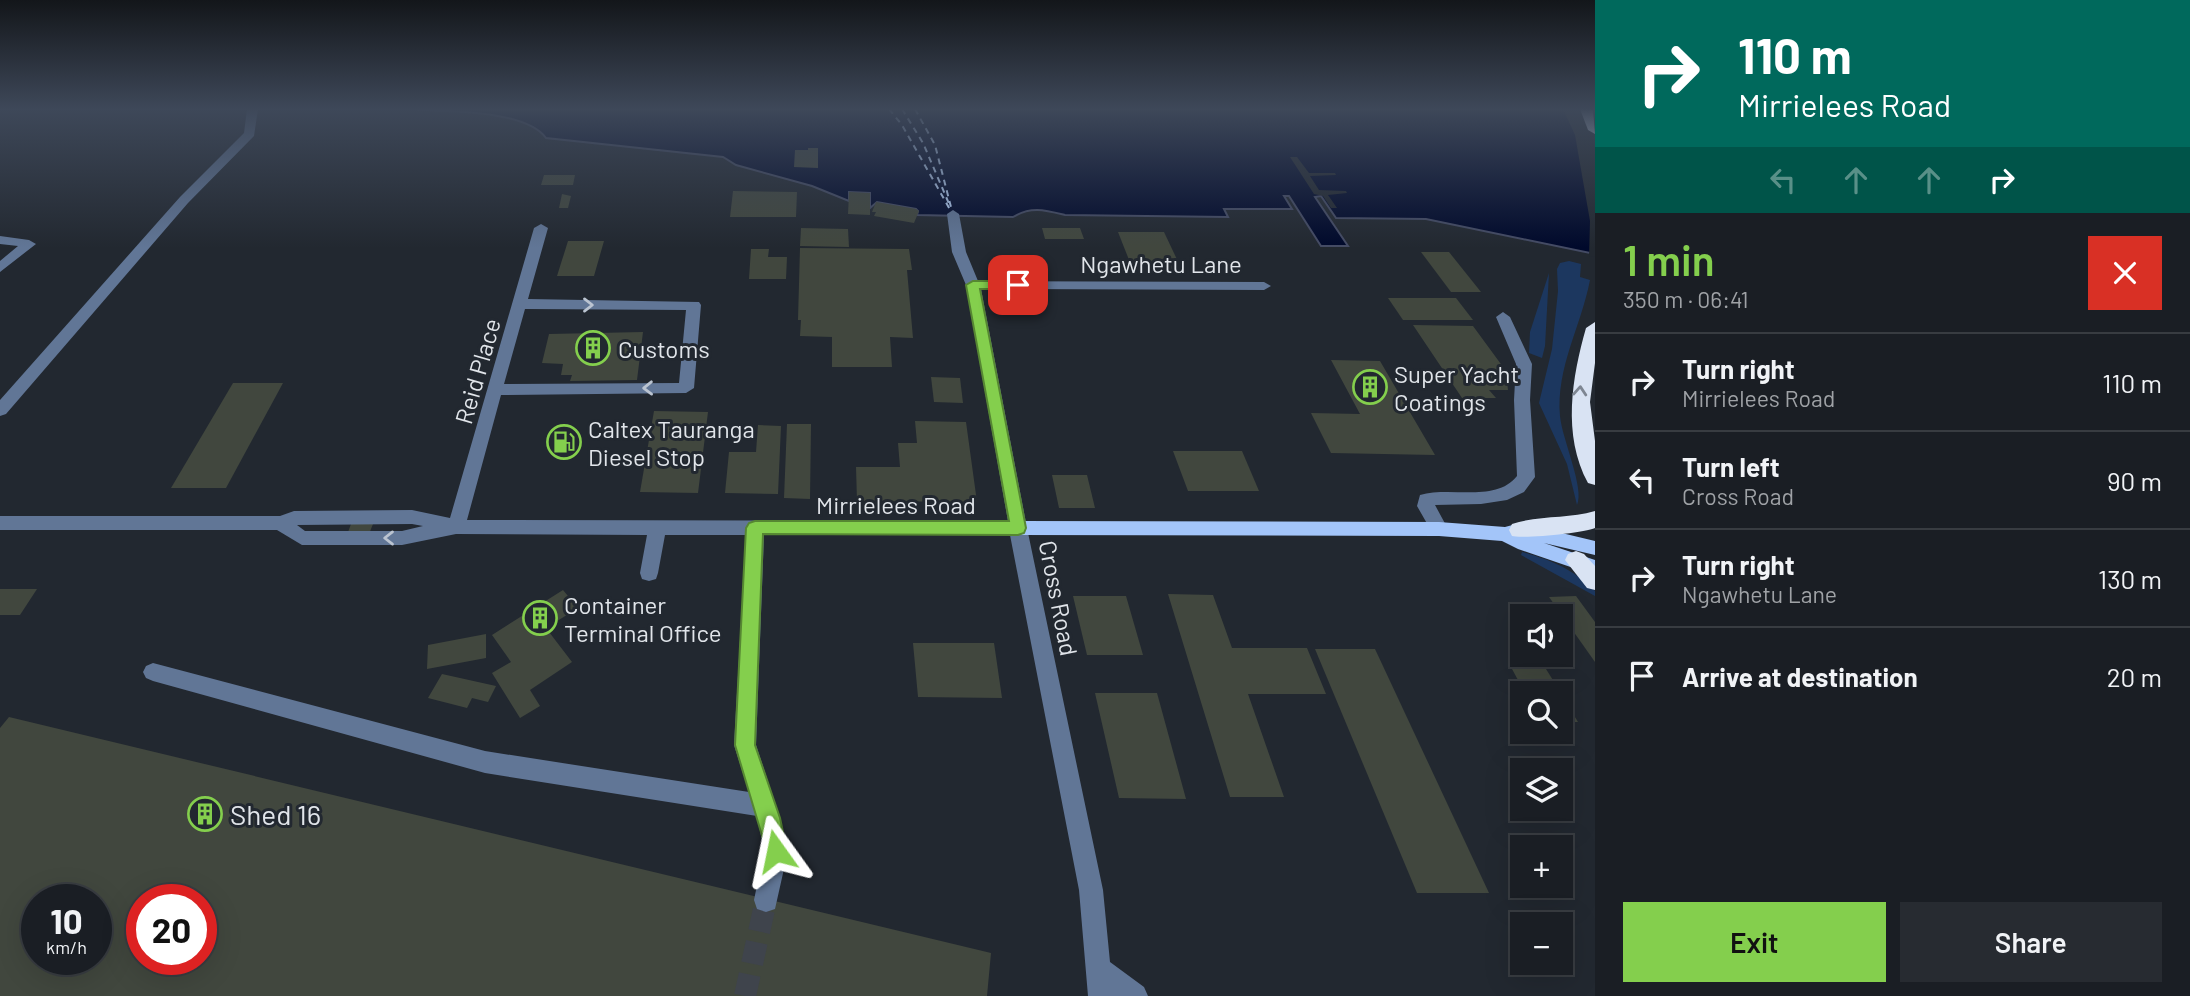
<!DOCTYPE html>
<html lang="en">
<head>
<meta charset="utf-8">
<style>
	:root { --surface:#1a1e24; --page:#272b31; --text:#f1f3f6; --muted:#9fa2a6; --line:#383c41; --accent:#84cf4d }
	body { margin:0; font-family:Barlow,sans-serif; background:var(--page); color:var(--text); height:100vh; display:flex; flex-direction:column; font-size:26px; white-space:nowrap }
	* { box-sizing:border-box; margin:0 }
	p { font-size:23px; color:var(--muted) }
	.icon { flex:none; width:38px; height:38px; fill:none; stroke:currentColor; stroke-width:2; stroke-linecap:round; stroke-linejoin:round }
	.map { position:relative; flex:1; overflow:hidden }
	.panel { display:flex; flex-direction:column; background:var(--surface); width:595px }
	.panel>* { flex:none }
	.banner { background:#00695c; color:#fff; overflow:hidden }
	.buttons { position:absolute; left:1510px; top:604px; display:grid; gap:14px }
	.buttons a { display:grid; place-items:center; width:63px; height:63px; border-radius:0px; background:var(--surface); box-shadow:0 7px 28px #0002,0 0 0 2px var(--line); font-size:35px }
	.speed { position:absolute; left:21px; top:884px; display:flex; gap:14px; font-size:35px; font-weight:700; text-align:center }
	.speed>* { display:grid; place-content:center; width:91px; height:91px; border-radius:50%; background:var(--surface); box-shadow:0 7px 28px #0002,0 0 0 2px var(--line); line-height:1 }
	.speed small { font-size:18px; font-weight:400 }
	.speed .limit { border:10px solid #d22; background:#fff; color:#111 }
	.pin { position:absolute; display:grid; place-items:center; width:60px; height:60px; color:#fff; margin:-30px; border-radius:14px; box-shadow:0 4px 10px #0006 }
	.me { position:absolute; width:77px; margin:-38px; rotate:348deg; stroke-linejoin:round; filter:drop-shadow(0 0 5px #0008) }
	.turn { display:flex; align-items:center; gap:24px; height:147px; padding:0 28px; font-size:32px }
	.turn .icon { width:91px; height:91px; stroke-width:2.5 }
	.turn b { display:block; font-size:49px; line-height:60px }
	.lanes { display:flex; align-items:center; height:66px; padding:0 28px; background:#0003; justify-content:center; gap:35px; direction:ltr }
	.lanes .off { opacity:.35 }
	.round { display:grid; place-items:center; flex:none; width:74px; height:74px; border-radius:0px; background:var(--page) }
	.head { display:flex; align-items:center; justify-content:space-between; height:119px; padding:0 28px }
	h1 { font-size:42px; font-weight:600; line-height:52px; color:var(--accent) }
	.action { display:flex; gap:14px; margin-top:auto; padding:14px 28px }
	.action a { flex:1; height:80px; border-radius:0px; background:var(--accent); color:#111; font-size:28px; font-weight:600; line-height:80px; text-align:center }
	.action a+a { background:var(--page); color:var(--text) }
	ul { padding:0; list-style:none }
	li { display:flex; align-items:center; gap:21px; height:98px; padding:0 28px; border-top:2px solid var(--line) }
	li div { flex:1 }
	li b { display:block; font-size:26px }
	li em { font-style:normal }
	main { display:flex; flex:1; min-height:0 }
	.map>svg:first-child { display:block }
</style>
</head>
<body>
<main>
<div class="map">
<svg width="1595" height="996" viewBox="0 0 1595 996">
	<rect width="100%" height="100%" fill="#222830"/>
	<!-- green -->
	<g fill="#1c375f">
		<path d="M1569 261 1581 264 1580 277 1590 280C1581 327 1556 367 1560 416 1562 439 1585 489 1577 505L1567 464 1539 403 1552 349 1558 291 1557 269 1560 263Z"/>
		<path d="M1549 273 1545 346 1542 358 1529 353 1530 332Z"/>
		<path d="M1522 552C1551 560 1573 569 1595 591V596L1521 555Z"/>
	</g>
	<!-- water -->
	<path fill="#00092b" stroke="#444b64" stroke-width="2" d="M409 109H1595V254L1426 219 1336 218 1321 196 1315 197 1348 246H1321L1289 196H1284L1292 209H1224L1228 217 1065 215C1045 210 1031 206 1013 217L917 215 918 211 916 209 877 202 870 208V193L849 192V201L812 186 736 165 723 157 546 138C525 109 444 112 409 109Z"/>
	<!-- pier -->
	<g fill="#222830">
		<path d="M1563 109H1595V257L1589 256 1590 221 1575 135Z"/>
		<path d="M1290 157H1297L1309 173H1335L1336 175 1310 176 1319 190 1346 191 1347 193 1328 195 1337 208H1331L1323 196 1314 194Z"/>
	</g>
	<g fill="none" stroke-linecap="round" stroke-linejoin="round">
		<!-- ferry -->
		<g stroke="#b5cff5" stroke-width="2" stroke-dasharray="6 5" stroke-linecap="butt">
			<path d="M889 109 902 125 952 213"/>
			<path d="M902 109 923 143 950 206"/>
			<path d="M915 109 935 145 952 211"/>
		</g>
	</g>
	<!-- building -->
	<g fill="#41473e" fill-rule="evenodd">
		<path d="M808 148H818V168L794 167 795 150H808Z"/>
		<path d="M544 175H575L573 185H541Z"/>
		<path d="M733 191 797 192 796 217H730Z"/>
		<path d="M849 192 870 193V215L848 214Z"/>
		<path d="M562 194 571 196 568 208H559Z"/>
		<path d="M876 202 916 209 919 211 914 223 874 216 876 212H872Z"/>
		<path d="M801 228 848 229 849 247 800 246Z"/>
		<path d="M1042 228H1080L1084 239H1045Z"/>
		<path d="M1118 232H1164L1182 270H1133Z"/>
		<path d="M568 241H604L594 276H557Z"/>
		<path d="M800 248 909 249 912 270H907L913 338 890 337 892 367H832V337L800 336 801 320H798Z"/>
		<path d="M751 249H769L768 257H787L786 279H749Z"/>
		<path d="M1421 252H1449L1481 292H1451Z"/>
		<path d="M1388 298H1456L1473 320H1403Z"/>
		<path d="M1413 325 1473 326 1506 371 1508 390H1489L1496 398H1462Z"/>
		<path d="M643 332 637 380 570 381 572 375H561L563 364 542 363 549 334Z"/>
		<path d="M1331 360 1380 361 1435 455 1331 453 1311 413 1360 414Z"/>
		<path d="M931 377 960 378 963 403 934 402Z"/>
		<path d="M233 383H283L226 488H171Z"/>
		<path d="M654 411 708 412 698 493 640 492Z"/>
		<path d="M915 421 966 422 977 502 857 501 856 467H900L898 443H917Z"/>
		<path d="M787 424H811L810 499 784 498Z"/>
		<path d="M758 425 781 426 778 494 725 493 729 452H756Z"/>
		<path d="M1173 451H1242L1259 491H1188Z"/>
		<path d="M1052 475H1087L1095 508H1059Z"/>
		<path d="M351 524H373L369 534 347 535Z"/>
		<path d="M0 589H37L20 615H0Z"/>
		<path d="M563 590 578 608 546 628 572 662 530 690 540 706 520 718 492 673 511 662 492 635Z"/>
		<path d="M1168 594 1213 595 1232 648H1307L1326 694H1248L1284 797H1230Z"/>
		<path d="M1073 596H1126L1143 655H1087Z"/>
		<path d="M1576 596 1595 622V662L1549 597Z"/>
		<path d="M486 634V658L427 669 428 645Z"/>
		<path d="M913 643H994L1002 698 918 697Z"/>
		<path d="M1315 649H1375L1489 893H1417Z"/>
		<path d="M1512 669H1546L1561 693H1525Z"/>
		<path d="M442 674 496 686 488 702 472 698 467 708 428 698Z"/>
		<path d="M1095 693H1157L1186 799 1119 798Z"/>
		<path d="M1561 694 1578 722H1561Z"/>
		<path d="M9 717 991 953 987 996H0V728ZM37 900H96V959H37ZM142 900H201V959H142Z"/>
	</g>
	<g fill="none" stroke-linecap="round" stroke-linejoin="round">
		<!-- minor-tunnel -->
		<path stroke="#3f444c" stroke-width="22" stroke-dasharray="22 11" stroke-linecap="butt" d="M745 996 766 900"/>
		<!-- minor -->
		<g fill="#617696" fill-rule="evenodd">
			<path d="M247 109H258L254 136 188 203 6 414 0 416V400L180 197 244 133Z"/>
			<path d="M953 210 959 214 966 252 978 281 1264 282 1271 286 1264 290 981 289 1027 528 1103 890 1110 962 1144 987 1148 996H1088L1079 890 1010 535H764L756 745 780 818 788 851 775 909 766 912 757 909 754 900 764 851 757 816 485 773 153 681 146 678 143 672 146 666 153 663 485 751 749 792 734 745 746 535H665L658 573 656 579 649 581 642 579 640 573 647 535 456 534 402 545H302L277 530H0V516H280L294 511 412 510 450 518 534 228 541 224 548 228 528 299 699 302 701 305 694 388 686 393 501 395 467 520 1008 521 966 285 952 252 947 214ZM525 309 686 310 679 383 504 384ZM412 524 423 526 402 531H305L297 525Z"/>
			<path d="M0 236 29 240 36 244 0 272V261L18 246 0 244Z"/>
			<path d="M1503 312 1510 317 1532 364 1530 400 1535 477 1524 492 1507 500 1481 504 1435 505 1448 529 1445 534 1439 536 1433 534 1417 506 1420 495C1450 486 1496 503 1517 476L1514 400 1516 364 1496 317Z"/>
		</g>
		<!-- major -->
		<path fill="#a3c5f9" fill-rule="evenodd" d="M1018 521 1439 522 1505 527 1520 523 1595 541V555L1544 543 1595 560V570L1588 573 1518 549 1502 541 1439 536 1018 535 1012 533 1009 528 1012 523Z"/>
		<!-- highway -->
		<g fill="#d9e3f3" fill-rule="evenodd">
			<path d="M1580 109H1593L1595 134 1588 130Z"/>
			<path d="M1595 322V363L1590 402 1595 441V485L1588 483C1562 435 1572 377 1586 328Z"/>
			<path d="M1595 511V528C1584 533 1522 539 1512 536L1509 530 1512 524C1540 515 1568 519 1595 511Z"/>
			<path d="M1576 551 1584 554 1595 566V590L1587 588 1565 560 1568 554Z"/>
		</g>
	</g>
	<!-- one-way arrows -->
	<defs><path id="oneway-chevron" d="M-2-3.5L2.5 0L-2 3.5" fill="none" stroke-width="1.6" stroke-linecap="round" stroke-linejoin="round" transform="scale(1.75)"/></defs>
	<g stroke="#bbc4d1">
		<use href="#oneway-chevron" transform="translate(588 305)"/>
		<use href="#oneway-chevron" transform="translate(648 388) rotate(179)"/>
		<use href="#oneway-chevron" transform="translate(389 538) rotate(180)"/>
	</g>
	<use stroke="#7e8692" href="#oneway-chevron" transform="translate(1580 391) rotate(-86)"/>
	<!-- sky -->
	<linearGradient id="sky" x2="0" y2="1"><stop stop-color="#13161a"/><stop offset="0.44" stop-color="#3e4859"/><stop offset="1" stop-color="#3e4859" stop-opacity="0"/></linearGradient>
	<rect width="1595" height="248" fill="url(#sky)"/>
	<!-- route -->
	<path fill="#84cf4d" stroke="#568732" stroke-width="2" d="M973 281H1018L1025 285 1018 289H980L1026 528 1024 533 1018 535 763 534 755 745 780 818 787 851 784 859 776 862 769 859 735 745 746 528 749 523 755 521H1009L966 285Z"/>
	<!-- icons -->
	<defs>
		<g id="building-ring" transform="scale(1.75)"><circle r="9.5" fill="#222830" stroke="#84cf4d" stroke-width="1.5"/><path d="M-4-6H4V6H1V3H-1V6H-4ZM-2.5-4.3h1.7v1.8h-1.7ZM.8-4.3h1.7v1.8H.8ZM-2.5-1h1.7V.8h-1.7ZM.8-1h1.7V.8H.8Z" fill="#84cf4d"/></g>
		<g id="fuel-ring" transform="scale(1.75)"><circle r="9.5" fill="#222830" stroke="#84cf4d" stroke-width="1.5"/><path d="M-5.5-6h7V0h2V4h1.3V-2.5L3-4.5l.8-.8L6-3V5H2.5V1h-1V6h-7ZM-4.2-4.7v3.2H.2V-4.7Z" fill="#84cf4d"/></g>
	</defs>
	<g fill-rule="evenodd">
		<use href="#building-ring" x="593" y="348"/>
		<use href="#building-ring" x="1370" y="387"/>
		<use href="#fuel-ring" x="564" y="442"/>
		<use href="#building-ring" x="540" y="618"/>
		<use href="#building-ring" x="205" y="814"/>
	</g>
	<g text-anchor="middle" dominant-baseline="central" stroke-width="6" stroke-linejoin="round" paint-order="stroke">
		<!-- street labels -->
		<g font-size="24" fill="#e1e5ea" stroke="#222830">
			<text x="1161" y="263">Ngawhetu Lane</text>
			<text transform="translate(477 371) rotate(-74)">Reid Place</text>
			<text x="896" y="504">Mirrielees Road</text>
			<text transform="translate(1059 598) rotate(79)">Cross Road</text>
		</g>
		<!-- poi labels -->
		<g font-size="24" fill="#e1e5ea" stroke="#222830" text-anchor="start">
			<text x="618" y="348">Customs</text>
			<text x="1394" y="373">Super Yacht<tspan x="1394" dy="28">Coatings</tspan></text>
			<text x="588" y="428">Caltex Tauranga<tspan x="588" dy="28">Diesel Stop</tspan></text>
			<text x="564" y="604">Container<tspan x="564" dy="28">Terminal Office</tspan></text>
		</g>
		<!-- near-poi labels -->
		<g font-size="28" fill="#e1e5ea" stroke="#222830" text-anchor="start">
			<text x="230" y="814">Shed 16</text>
		</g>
	</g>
</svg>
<div class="buttons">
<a><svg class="icon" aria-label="sound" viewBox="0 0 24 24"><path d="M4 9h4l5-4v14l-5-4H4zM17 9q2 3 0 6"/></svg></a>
<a><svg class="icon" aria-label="search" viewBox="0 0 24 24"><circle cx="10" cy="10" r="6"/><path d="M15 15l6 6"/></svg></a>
<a><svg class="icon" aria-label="layers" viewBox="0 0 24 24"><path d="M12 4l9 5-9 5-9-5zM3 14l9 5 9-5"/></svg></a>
<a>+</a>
<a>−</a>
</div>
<div class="speed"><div>10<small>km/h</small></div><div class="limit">20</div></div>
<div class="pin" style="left:1018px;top:285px;background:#d93025"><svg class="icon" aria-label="arrive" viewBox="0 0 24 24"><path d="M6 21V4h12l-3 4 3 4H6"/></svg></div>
<svg class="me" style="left:776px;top:851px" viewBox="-20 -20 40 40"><path d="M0-17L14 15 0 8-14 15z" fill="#84cf4d" stroke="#fff" stroke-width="4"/></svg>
</div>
<section class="panel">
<div class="banner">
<div class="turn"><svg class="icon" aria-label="right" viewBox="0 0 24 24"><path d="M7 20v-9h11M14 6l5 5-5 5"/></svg><div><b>110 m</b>Mirrielees Road</div></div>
<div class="lanes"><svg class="icon off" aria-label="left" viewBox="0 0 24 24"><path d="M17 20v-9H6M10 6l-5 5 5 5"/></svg><svg class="icon off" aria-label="ahead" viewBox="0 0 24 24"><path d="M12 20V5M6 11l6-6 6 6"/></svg><svg class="icon off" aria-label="ahead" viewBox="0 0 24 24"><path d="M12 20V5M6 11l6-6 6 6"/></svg><svg class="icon" aria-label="right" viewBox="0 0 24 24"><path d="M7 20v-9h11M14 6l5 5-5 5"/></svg></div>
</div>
<div class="head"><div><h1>1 min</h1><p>350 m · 06:41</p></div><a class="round" style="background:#d93025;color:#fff"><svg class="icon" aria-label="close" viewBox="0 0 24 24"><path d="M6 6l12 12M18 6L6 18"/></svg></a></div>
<ul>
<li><svg class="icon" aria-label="right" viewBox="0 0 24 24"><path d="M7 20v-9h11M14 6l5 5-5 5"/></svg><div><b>Turn right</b><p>Mirrielees Road</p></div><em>110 m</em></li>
<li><svg class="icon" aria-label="left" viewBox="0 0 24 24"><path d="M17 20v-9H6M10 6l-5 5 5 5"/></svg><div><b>Turn left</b><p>Cross Road</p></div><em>90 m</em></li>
<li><svg class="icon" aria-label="right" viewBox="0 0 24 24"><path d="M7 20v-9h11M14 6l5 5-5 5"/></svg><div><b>Turn right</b><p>Ngawhetu Lane</p></div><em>130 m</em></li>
<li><svg class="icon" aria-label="arrive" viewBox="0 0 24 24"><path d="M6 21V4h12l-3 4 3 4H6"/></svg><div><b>Arrive at destination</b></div><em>20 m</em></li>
</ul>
<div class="action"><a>Exit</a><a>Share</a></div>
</section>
</main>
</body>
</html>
